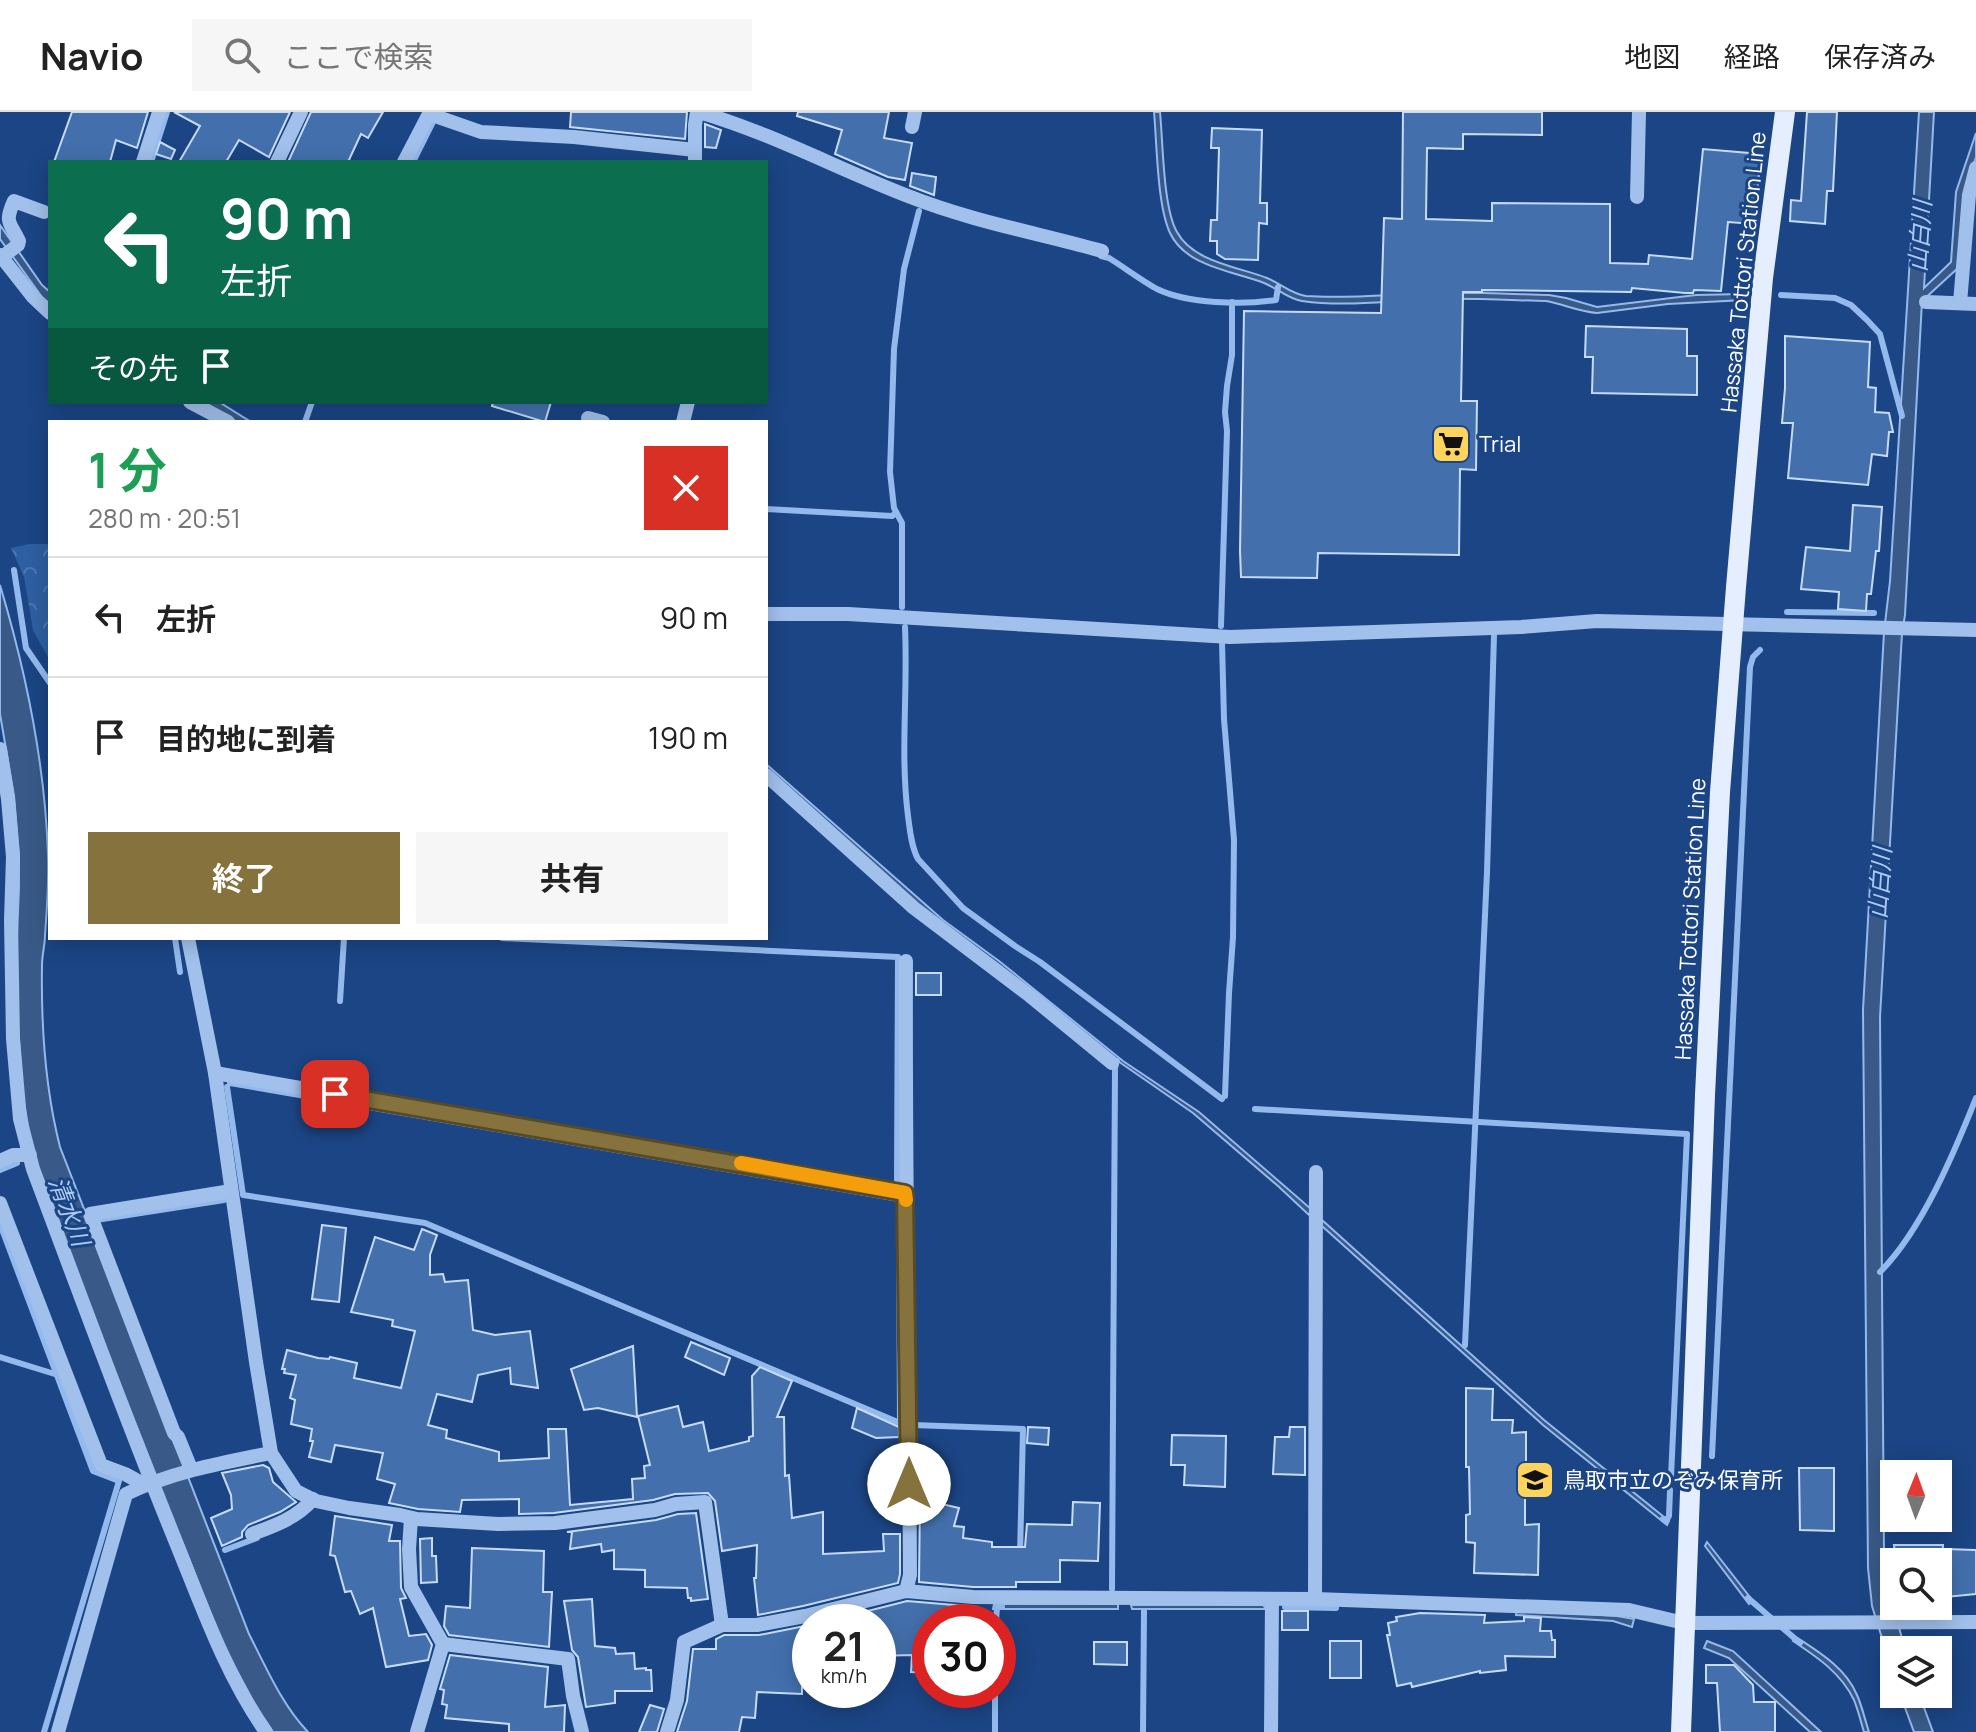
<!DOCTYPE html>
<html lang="ja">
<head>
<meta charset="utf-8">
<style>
	:root { --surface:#fff; --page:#f6f6f6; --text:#222; --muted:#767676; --line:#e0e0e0; --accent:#85723d }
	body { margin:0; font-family:Manrope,"Noto Sans JP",sans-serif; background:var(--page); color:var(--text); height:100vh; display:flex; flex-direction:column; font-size:30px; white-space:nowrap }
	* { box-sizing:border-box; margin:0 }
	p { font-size:26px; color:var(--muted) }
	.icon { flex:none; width:44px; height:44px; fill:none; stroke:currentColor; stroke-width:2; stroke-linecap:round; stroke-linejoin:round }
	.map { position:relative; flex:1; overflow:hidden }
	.details { position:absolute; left:48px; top:308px; width:720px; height:520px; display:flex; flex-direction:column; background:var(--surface); border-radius:0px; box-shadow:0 4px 20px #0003 }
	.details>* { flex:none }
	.top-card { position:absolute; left:48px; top:48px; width:720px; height:244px; border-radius:0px; box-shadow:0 4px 20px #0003; background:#0b6e4f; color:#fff; overflow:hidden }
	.needle { width:52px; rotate:1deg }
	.buttons { position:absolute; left:1880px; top:1348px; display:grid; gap:16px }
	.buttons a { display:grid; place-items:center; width:72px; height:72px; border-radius:0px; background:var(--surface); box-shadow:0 4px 20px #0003; font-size:40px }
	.speed { position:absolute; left:792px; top:1492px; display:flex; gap:16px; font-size:40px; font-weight:700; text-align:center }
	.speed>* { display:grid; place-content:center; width:104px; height:104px; border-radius:50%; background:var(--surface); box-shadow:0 4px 20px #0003; line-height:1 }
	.speed small { font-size:20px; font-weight:400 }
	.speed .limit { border:12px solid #d22; background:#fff; color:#111 }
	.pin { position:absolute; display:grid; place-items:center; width:68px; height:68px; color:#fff; margin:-34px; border-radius:16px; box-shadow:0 4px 12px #0006 }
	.me { position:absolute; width:88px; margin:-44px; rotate:0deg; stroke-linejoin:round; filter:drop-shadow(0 0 6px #0008) }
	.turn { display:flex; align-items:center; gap:28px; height:168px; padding:0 40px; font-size:36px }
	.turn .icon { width:104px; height:104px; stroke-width:2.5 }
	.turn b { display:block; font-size:56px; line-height:68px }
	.then { display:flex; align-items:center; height:76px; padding:0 40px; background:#0003; gap:16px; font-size:30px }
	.round { display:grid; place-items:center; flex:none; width:84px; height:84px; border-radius:0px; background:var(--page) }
	.head { display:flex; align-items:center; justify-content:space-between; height:136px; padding:0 40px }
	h1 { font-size:48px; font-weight:700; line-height:60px; color:#1e9e55 }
	.action { display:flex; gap:16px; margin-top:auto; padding:16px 40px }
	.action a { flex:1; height:92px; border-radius:0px; background:var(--accent); color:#fff; font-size:32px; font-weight:700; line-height:92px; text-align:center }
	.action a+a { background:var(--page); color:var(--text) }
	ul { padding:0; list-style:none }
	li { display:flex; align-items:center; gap:24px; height:120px; padding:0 40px; border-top:2px solid var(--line) }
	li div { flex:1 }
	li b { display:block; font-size:30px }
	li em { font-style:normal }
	header { display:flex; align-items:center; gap:48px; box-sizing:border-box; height:112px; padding:0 40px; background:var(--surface); border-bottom:2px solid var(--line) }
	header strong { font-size:38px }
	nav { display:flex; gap:44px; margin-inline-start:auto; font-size:28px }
	.search { width:560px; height:72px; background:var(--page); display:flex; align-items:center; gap:20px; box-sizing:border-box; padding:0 28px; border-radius:0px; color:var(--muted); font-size:30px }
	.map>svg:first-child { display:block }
</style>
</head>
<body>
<header>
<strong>Navio</strong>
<div class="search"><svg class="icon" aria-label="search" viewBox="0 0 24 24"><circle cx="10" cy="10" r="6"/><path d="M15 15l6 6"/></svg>ここで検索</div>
<nav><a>地図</a><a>経路</a><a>保存済み</a></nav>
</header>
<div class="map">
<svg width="1976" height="1620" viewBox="0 0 1976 1620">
	<defs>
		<pattern id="forest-crowns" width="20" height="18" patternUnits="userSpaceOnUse" patternTransform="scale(2)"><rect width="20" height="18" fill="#2e5fa2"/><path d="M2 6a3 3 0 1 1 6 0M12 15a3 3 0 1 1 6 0" fill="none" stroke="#4d77b0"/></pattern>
	</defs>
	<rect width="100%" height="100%" fill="#1b4584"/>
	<!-- forest -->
	<path fill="url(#forest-crowns)" d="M29 432H50V549L33 518 24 465 11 436Z"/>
	<!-- water -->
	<g fill="#395a88" stroke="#94baed" stroke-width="2">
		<path d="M1154 0H1160C1163 30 1163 96 1177 120 1193 150 1239 155 1267 166 1280 171 1291 182 1306 184 1348 187 1391 182 1433 181 1472 180 1511 182 1549 183L1566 186 1597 195 1696 183 1743 182 1744 188 1668 192 1597 201C1580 200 1563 192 1546 189 1508 188 1469 186 1430 187 1388 189 1344 195 1302 189 1288 187 1277 176 1264 171 1233 159 1186 155 1170 121 1157 93 1157 32 1154 0Z"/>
		<path d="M1919 0H1934L1924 176 1951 150 1956 80 1976 21V45L1969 66 1958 156 1922 189 1905 503 1902 521 1880 905 1884 1442 1886 1466 1905 1538H1894V1564L1872 1494 1868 1456 1863 898 1884 520 1890 469Z"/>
		<path d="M0 113 42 173 50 180V192L42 185 0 127Z"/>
		<path d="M204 290H219L251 310H237Z"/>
		<path d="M0 473C26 560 45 652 48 743 49 769 47 797 45 823 45 833 42 843 42 853 41 914 45 976 60 1035L249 1522C266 1555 282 1593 308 1620H273L261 1604 224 1535 112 1252 38 1056 29 1020 23 984 15 872 19 776V743L14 684 0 602Z"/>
		<path d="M766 652 943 808 999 849 1123 949 1199 1000 1311 1097 1309 1103 1278 1074 1193 1001 1102 938 927 802 766 658Z"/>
		<path d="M1322 1108 1544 1308 1669 1409 1667 1413 1543 1313 1322 1114Z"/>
		<path d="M1707 1430 1753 1489 1749 1492 1705 1434Z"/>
		<path d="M994 1492H1118V1497H993Z"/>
		<path d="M1131 1493H1263L1266 1497H1132Z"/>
		<path d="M1517 1498 1617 1504 1634 1507 1632 1515 1613 1509 1516 1503Z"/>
		<path d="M1796 1525C1819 1540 1846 1556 1857 1583 1862 1594 1865 1608 1869 1620H1864C1861 1610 1858 1598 1854 1588 1841 1561 1817 1545 1793 1529Z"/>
		<path d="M1707 1529 1733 1539 1821 1620H1810L1729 1546 1704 1536Z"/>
		<path d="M1900 1582H1919L1933 1620H1914Z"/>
	</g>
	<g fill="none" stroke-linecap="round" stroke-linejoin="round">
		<!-- stream -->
		<g stroke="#94baed" stroke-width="6">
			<path d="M151 50 167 0"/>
			<path d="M413 50 434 8"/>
			<path d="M1101 144 1109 146C1125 156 1141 168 1157 177 1188 192 1243 193 1276 188L1278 175"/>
			<path d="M1781 183 1835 186 1851 193 1867 208 1880 222 1902 304"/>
			<path d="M305 310 312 290"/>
			<path d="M766 397 892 404 896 401"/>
			<path d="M14 458 26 536 50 571"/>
			<path d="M902 495V411L894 396 890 360 894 237 904 157 919 99"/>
			<path d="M1787 500 1874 501"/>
			<path d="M1221 514 1227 319 1225 300 1227 274 1232 243V190"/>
			<path d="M905 515C908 579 900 641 908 704 910 718 911 734 918 747L963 796 1015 834 1040 850 1222 987"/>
			<path d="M1222 530 1224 607 1234 728 1233 825 1229 881 1225 984"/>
			<path d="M175 826 180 860"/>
			<path d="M502 826 898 845 897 1068"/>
			<path d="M340 889 344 826"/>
			<path d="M227 975 243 1083 425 1111 900 1311 899 1087 230 971"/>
			<path d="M1255 997 1687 1022 1671 1365"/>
			<path d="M0 1058 17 1051"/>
			<path d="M96 1108 224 1088"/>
			<path d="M0 1112 93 1359 119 1369 44 1620"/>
			<path d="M1880 1160C1922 1118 1954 1041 1976 986"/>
			<path d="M1465 1233 1487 760 1494 523"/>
			<path d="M0 1245 58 1263"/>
			<path d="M913 1313 1023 1317 1020 1443"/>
			<path d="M1712 1344 1750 555 1753 545 1760 538"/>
			<path d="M1663 1407 1666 1409 1669 1404 1670 1378"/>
			<path d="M225 1438 257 1426"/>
			<path d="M1112 1477 1115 956 1117 949"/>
			<path d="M1748 1486 1800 1531"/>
			<path d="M1285 1495 1336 1496"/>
			<path d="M996 1510 997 1495H1002"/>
			<path d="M995 1620V1578"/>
			<path d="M1143 1620 1144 1499"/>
		</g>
	</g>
	<!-- building -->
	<g fill="#4370ad" stroke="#c6dbf8" stroke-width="2">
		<path d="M72 0H148L137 36 116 28 110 50H54Z"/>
		<path d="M174 0H290L269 45 239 28 226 50H179L200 14Z"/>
		<path d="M311 0H383L368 26 361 22 348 50H288Z"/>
		<path d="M571 0H687L685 27 570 15Z"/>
		<path d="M798 0H889L884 26 912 31 905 68 888 65 835 42 842 18 797 4Z"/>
		<path d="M1403 0H1542V23L1463 22V37L1427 36 1426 107 1492 109V91L1610 92V151L1648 152 1649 143 1692 147 1703 37 1761 42 1754 112 1728 110 1721 179 1694 178 1693 181H1685L1632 176 1631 180 1482 178V180H1463L1461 289H1477L1476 358 1460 357 1459 443 1318 441 1317 466 1241 465 1240 439 1244 199 1381 201 1384 106 1402 107Z"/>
		<path d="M1807 0H1837L1833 79H1827L1825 112 1790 109 1791 88 1801 89Z"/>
		<path d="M705 12 721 18 716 36 705 35Z"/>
		<path d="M1212 16 1262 18 1260 91H1267V112L1259 111 1258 148 1225 147 1217 142V129H1210L1211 108H1217L1219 36H1211Z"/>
		<path d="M160 30 175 38 171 47 156 42Z"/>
		<path d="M912 61 936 65 934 83 910 74Z"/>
		<path d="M1586 214 1687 217V244H1697V283L1592 281 1593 245H1585Z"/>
		<path d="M1785 224 1870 230 1868 275 1876 276 1875 300 1889 301 1893 320H1889L1887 344 1872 342 1868 373 1788 366 1793 311H1782L1785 276Z"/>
		<path d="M493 290H551L545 310 492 294Z"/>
		<path d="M1853 393 1882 395 1879 439H1876L1871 482H1867L1866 499 1838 497 1839 480 1801 477 1806 435 1850 439Z"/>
		<rect x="916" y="861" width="25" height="22"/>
		<path d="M322 1113 346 1116 339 1190 312 1187Z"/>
		<path d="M422 1117 437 1123 430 1143V1163L443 1162 445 1170 468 1168 473 1218 495 1223 530 1219 538 1276 511 1272 510 1256 478 1263 472 1290 437 1282 428 1313 447 1318 446 1326 499 1340V1349L549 1346 548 1317H566L570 1393 633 1387 632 1367 645 1366 644 1354 650 1353 638 1304 678 1294 683 1315 703 1310 709 1339 749 1329V1325L753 1324 752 1264 760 1255 792 1269 777 1305H784L785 1364 789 1363 792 1406 823 1400V1442L884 1439 883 1422H900V1462L898 1471 803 1494 758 1503 754 1466H756L757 1433 722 1439 715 1389 708 1381 675 1382 653 1388 554 1401 519 1402V1387L462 1388 460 1400 418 1397 389 1391 395 1372 377 1367 383 1341 335 1333 331 1350 309 1345 313 1329H310L312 1317 291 1312 295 1288 290 1286 296 1263 284 1261 285 1257H282L287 1238 318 1246 329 1247 330 1245 357 1251 354 1266 401 1276 415 1219 392 1214 393 1208 351 1200 375 1125 414 1138Z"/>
		<path d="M691 1230 730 1246 724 1263 685 1245Z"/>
		<path d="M633 1234 637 1305 598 1296 584 1298 571 1257Z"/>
		<path d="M1466 1276 1493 1277 1492 1308H1513L1512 1321 1526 1320V1350H1529V1367L1525 1368V1413L1539 1412 1538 1463 1474 1461 1475 1431 1466 1430V1403L1470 1402 1469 1355H1466Z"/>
		<path d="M857 1296 899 1315V1325L876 1326 852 1316Z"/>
		<path d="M1028 1315 1049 1316 1048 1333 1027 1331Z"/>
		<path d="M1290 1315H1305V1363L1273 1362 1275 1325H1289Z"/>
		<path d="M1172 1323 1226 1324 1225 1375 1184 1373 1185 1353H1171Z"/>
		<path d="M263 1353 269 1356 273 1370 296 1390 280 1400 248 1413 242 1420V1425L222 1434 211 1406 232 1397 231 1383 222 1361Z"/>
		<path d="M1799 1356H1834V1419L1800 1418Z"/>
		<path d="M920 1387 959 1396 954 1414 964 1415 963 1426 992 1430V1435H1025L1027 1412 1072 1413 1073 1390 1100 1391 1098 1449 1060 1448V1470H1016V1475H973L919 1470Z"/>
		<path d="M696 1401 708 1487 691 1489V1486H688L687 1476 645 1475V1458L614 1457V1438L602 1440 601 1432 570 1437 572 1420H567L656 1408 678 1402Z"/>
		<path d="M335 1404 392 1413 389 1429H400L401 1476 406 1486 400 1487 409 1524 426 1522 432 1533 428 1548 386 1555 373 1496 360 1502 351 1479 345 1480 335 1444 330 1443Z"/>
		<path d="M432 1426V1444H436L437 1470 421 1471 420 1427Z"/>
		<path d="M1894 1433H1943L1942 1450H1896Z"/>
		<path d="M472 1436 544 1439 543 1480H552L549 1535 449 1523 444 1514 446 1494 470 1496Z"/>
		<path d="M1945 1437 1976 1438V1482L1946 1485V1479H1943Z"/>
		<path d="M592 1487 595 1534 615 1536 616 1542 634 1541 635 1557 646 1556V1558H651L652 1579H615V1591L586 1595 578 1545 572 1538 564 1489Z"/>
		<path d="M907 1489 978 1495V1510H930V1561L911 1560 912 1543 878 1544V1510H840V1506Z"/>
		<rect x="1282" y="1499" width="26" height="19"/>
		<path d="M1420 1501 1485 1503 1484 1511 1524 1509V1505L1541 1506 1540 1519H1551L1552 1528H1555V1545L1505 1544 1506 1558 1480 1561V1559L1412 1575 1411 1571 1397 1574 1387 1523H1390L1388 1511 1397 1509 1396 1505Z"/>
		<path d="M805 1514 808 1532H810V1576L802 1575V1582L757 1580 755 1606 742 1605 739 1620H677L687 1589 693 1537H716V1527L724 1523H759Z"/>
		<rect x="1330" y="1529" width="31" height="37"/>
		<path d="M1094 1530H1127V1553L1094 1552Z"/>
		<path d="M450 1543 548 1555 545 1595 565 1593 564 1620H509V1612L445 1606 447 1593 442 1592 444 1578 440 1577Z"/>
		<path d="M1706 1553H1734L1753 1573 1754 1590H1775V1620H1720L1717 1571H1706Z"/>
		<path d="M650 1593 664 1597 657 1620H639Z"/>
	</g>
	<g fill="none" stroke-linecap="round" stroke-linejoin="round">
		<!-- minor -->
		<g stroke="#a1c0eb" stroke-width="14">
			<path d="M699 0C771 21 838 57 908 84 971 109 1037 121 1102 139"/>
			<path d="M429 2 481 20 574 25 695 38"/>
			<path d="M912 15 915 0"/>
			<path d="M143 50 159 0"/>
			<path d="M277 50 301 0"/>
			<path d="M404 50 430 0"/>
			<path d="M695 50V13L697 0"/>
			<path d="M1637 85 1639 0"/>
			<path d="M0 143 33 185 50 201"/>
			<path d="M2 145 18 133 19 129C10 110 4 111 14 89L44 100"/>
			<path d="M1926 190 1976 192"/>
			<path d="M1960 191 1969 83 1976 56"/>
			<path d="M190 290 228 310"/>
			<path d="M588 306 603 310"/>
			<path d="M683 310 688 290"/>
			<path d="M766 502H848L1230 525 1521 515 1597 509 1976 518"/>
			<path d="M0 637 8 687 13 745 11 808 13 927 20 1007 33 1057C80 1182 126 1309 177 1433 203 1497 226 1563 266 1620"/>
			<path d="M766 663 914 796 1029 883 1112 951"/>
			<path d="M188 826 215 961 256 1250 271 1341 296 1379 316 1389 349 1396 400 1403 417 1407 498 1412 555 1411 655 1398 676 1392 705 1390 722 1513"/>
			<path d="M906 849C905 1054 909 1259 910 1463L906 1479"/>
			<path d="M215 961 905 1081"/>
			<path d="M0 1049 13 1043H30"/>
			<path d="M0 1091 101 1353 125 1362 145 1373"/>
			<path d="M191 1357 178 1325 174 1321 90 1102 231 1079"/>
			<path d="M411 1406 409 1437 411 1475 443 1532 417 1620"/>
			<path d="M252 1422C274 1414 297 1406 313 1387"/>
			<path d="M1315 1487 1316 1060"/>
			<path d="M443 1532 568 1547 573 1584 582 1620"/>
			<path d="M58 1620 126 1382C172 1360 221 1351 271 1341"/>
			<path d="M667 1620 677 1588 684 1530 722 1513H757L805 1504 906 1479 973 1485 1315 1487 1629 1498 1684 1511 1976 1510"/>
			<path d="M1271 1620 1272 1487"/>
		</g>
		<!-- major -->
		<path stroke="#e5eeff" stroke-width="20" d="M1681 1620 1705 983 1720 680 1736 475 1763 166 1785 0"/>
	</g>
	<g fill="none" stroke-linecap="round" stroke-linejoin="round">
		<!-- route casing -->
		<g stroke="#564a28" stroke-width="20">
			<path id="route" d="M335 982 905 1081 909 1372"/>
		</g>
		<!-- route -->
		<use href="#route" stroke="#85723d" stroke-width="14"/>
		<!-- slow -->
		<path stroke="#f59e0b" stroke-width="14" d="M741 1051 905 1081 906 1088"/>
	</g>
	<!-- icons -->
	<defs>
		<g id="supermarket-square" transform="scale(2)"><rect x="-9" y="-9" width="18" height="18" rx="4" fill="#fdd45d" stroke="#1b4584"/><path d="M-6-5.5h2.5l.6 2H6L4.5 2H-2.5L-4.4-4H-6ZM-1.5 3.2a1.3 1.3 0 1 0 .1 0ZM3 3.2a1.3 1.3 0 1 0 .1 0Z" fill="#111"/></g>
		<g id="school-square" transform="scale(2)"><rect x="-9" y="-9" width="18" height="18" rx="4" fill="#fdd45d" stroke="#1b4584"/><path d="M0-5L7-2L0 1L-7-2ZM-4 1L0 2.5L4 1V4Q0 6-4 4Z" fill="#111"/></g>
	</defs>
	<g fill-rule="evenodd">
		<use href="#supermarket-square" x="1451" y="332"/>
		<use href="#school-square" x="1535" y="1368"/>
	</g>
	<g text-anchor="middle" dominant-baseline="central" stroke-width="6" stroke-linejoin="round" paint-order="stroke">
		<!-- street labels -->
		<g font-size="22" fill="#fff" stroke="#1b4584">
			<text transform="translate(1743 160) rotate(-84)">Hassaka Tottori Station Line</text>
			<text transform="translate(1690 807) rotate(-87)">Hassaka Tottori Station Line</text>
		</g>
		<!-- poi labels -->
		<g font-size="22" fill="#fff" stroke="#1b4584" text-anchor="start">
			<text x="1479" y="332">Trial</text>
			<text x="1563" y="1368">鳥取市立のぞみ保育所</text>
		</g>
		<!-- water labels -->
		<g font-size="24" font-style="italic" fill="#accaf3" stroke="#1b4584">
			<text transform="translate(1919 124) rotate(-86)">山白川</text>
			<text transform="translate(1879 771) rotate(-86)">山白川</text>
			<text transform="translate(70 1099) rotate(69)">清水川</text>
		</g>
	</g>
</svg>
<div class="buttons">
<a><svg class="needle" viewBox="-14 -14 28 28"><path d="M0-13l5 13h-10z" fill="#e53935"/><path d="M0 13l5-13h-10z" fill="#767676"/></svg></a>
<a><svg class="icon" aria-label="search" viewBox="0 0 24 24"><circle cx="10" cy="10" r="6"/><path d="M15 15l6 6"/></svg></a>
<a><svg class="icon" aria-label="layers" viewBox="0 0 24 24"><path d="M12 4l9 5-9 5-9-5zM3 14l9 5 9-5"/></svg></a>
</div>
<div class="speed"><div>21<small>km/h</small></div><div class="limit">30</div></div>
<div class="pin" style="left:335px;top:982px;background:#d93025"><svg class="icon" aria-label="arrive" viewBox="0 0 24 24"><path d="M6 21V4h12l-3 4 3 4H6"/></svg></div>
<svg class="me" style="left:909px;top:1372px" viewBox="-20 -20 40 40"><circle r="19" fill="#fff"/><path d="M0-13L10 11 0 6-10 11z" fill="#85723d"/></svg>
<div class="top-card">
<div class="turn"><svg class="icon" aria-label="left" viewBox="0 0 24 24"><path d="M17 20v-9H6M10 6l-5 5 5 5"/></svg><div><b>90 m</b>左折</div></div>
<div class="then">その先<svg class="icon" aria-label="arrive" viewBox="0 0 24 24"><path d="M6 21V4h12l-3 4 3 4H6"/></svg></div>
</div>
<section class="details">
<div class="head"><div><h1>1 分</h1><p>280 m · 20:51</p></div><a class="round" style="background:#d93025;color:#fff"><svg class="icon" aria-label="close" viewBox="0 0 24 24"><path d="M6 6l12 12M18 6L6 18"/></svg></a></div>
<ul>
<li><svg class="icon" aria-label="left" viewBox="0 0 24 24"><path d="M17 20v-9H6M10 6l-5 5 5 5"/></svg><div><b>左折</b></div><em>90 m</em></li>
<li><svg class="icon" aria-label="arrive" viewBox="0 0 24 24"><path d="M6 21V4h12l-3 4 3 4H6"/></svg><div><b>目的地に到着</b></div><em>190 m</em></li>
</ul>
<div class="action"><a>終了</a><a>共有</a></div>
</section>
</div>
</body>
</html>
